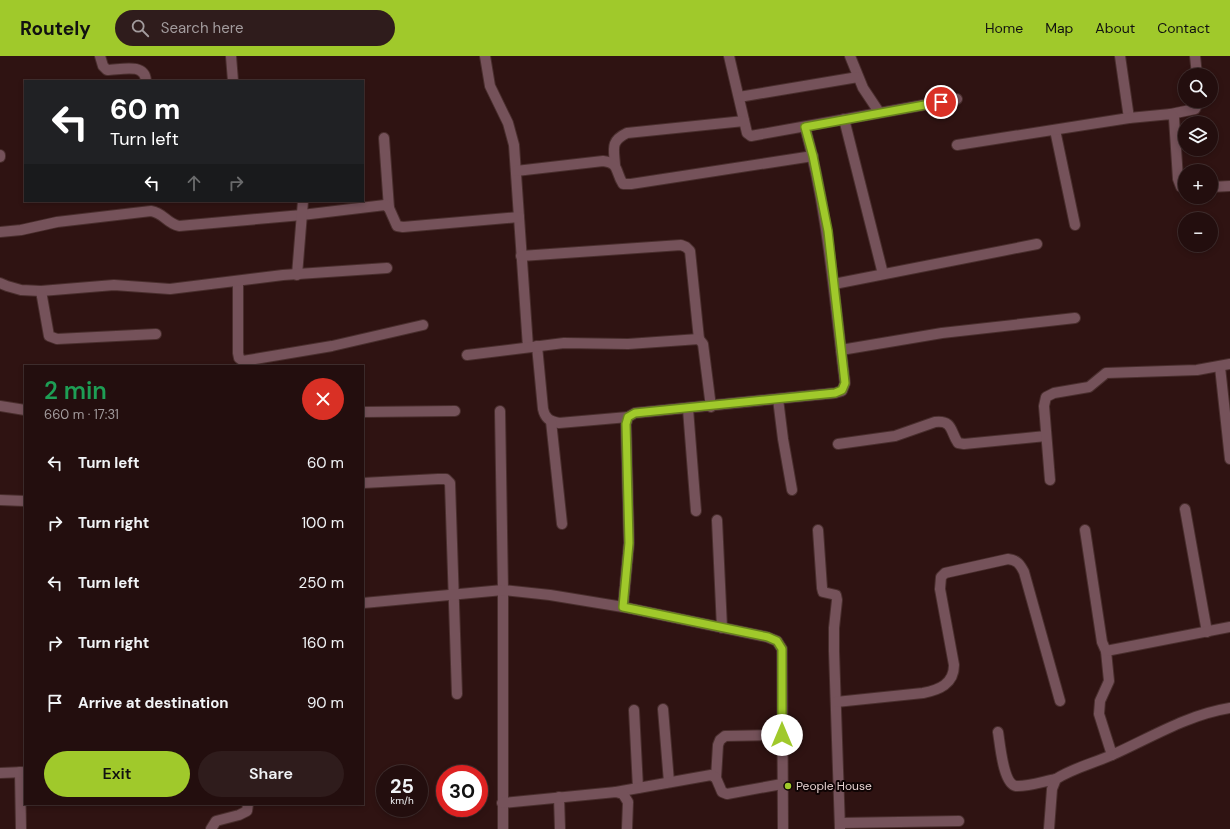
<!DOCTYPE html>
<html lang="en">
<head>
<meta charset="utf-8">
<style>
	:root { --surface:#230e0e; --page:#2f1c1c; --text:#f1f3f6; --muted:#a39c9e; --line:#402e2e; --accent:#a0c92b }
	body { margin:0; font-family:"DM Sans",sans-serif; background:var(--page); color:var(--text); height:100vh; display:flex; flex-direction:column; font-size:15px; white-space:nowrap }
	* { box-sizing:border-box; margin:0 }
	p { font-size:13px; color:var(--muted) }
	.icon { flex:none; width:22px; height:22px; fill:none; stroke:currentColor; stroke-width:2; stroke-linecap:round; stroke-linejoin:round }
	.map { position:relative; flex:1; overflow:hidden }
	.sheet { position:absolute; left:24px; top:309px; width:340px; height:440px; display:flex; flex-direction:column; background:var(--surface); border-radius:0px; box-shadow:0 2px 6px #0003,0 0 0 1px var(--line) }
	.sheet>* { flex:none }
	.guide { position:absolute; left:24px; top:24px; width:340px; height:122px; border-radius:0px; box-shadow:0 2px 6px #0003,0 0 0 1px var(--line); background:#202124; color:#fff; overflow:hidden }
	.controls { position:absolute; left:1178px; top:12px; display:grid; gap:8px }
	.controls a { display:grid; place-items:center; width:40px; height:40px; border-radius:50%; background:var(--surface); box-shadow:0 2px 6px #0003,0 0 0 1px var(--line); font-size:20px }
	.speed { position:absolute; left:376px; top:709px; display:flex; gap:8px; font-size:20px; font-weight:700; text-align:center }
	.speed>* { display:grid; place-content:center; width:52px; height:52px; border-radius:50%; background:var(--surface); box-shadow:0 2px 6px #0003,0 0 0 1px var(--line); line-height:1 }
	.speed small { font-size:10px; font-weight:400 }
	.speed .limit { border:6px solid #d22; background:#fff; color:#111 }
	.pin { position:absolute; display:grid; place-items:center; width:34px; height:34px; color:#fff; margin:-17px; border:2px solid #fff; border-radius:50%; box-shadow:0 1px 4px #0007 }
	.me { position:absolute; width:44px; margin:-22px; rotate:0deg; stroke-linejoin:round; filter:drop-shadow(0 0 3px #0008) }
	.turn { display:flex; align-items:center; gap:14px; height:84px; padding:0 20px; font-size:18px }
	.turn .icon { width:52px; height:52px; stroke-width:2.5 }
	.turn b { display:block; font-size:28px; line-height:34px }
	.lanes { display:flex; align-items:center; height:38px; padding:0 20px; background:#0003; justify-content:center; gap:20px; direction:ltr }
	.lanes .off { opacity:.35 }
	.round { display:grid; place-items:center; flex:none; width:42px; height:42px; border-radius:21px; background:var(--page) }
	.headline { display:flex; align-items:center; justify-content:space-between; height:68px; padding:0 20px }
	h1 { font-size:24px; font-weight:600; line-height:30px; color:#1e9e55 }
	.cta { display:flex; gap:8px; margin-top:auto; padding:8px 20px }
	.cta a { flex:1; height:46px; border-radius:24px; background:var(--accent); color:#111; font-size:16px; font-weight:600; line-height:46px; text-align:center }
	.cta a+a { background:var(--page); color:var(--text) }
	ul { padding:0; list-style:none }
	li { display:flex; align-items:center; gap:12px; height:60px; padding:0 20px }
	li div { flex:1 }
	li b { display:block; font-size:15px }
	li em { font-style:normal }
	header { display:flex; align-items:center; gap:24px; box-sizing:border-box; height:56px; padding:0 20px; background:var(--accent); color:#111 }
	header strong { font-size:19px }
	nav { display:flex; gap:22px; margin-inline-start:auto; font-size:14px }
	.search { width:280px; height:36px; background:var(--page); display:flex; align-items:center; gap:10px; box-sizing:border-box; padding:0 14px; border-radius:22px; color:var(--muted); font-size:15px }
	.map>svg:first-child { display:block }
</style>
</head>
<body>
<header>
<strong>Routely</strong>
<div class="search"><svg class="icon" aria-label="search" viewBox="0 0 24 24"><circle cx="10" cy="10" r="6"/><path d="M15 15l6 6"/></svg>Search here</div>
<nav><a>Home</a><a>Map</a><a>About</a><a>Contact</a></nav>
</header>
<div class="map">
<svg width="1230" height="773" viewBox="0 0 1230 773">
	<rect width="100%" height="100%" fill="#2f1312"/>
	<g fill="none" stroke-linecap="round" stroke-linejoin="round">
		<!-- minor casing -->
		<g stroke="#492e2d" stroke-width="12">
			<g id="minor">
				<path d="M100 0 103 10 107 14C120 14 145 6 146 25"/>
				<path d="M231 0 233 25"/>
				<path d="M485 0 490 30 508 67 514 89 528 291"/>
				<path d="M729 0 747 77 751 80 957 43"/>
				<path d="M850 0 863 32 879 56"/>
				<path d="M1120 0 1129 62"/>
				<path d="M1195 0 1197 19"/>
				<path d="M739 41 858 21"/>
				<path d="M1171 58 1195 53 1199 45"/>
				<path d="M844 63 883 218"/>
				<path d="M1055 74 1075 169"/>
				<path d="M384 82 389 152"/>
				<path d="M957 89 1129 62 1171 58 1174 62 1178 123 1181 131 1185 132"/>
				<path d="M0 101V99"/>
				<path d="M615 109C614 93 610 85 627 77L744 65"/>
				<path d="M516 115 603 105C620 107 615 116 623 128H631L813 100"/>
				<path d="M1211 131 1230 130"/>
				<path d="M0 176 21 174 57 166 151 155C164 157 166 167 179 170L302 159 385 149 389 152 397 170 403 171 519 161"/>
				<path d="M521 200 681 189 686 191 690 195 699 283"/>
				<path d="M297 219 303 145"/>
				<path d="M238 225V297L239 302 243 305 332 290 423 269"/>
				<path d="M0 227 7 230 21 234 41 235 114 229 170 233 283 219 387 212"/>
				<path d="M834 228 1037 188"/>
				<path d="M41 235 49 280 57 283 156 278"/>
				<path d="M537 290 543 353C545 362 549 365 559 367L628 361"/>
				<path d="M841 294 942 277 1075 262"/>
				<path d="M467 299 564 287 628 288 699 283 703 288 711 351"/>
				<path d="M1220 311 1230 403"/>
				<path d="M778 343 783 383 792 434"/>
				<path d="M0 350 25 354"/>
				<path d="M688 353 696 455"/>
				<path d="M500 355 503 534V773"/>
				<path d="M363 356 455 355"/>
				<path d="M551 365 562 468"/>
				<path d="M838 388 895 380 935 366C953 364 950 375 958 387L964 388 1046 380"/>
				<path d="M1050 424 1044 350 1046 341 1054 337 1089 331 1106 317 1197 314 1230 308"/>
				<path d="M363 427 438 423H446L450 427 457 638"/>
				<path d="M0 444 25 445"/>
				<path d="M1185 453 1207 576"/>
				<path d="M717 464 722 572"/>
				<path d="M818 474 822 532 823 536 836 539 837 544 834 572V595L840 773"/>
				<path d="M1085 474 1102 586 1106 595 1109 625 1100 645 1099 658 1112 699"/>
				<path d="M363 547 503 534 550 539 623 551 767 581 777 585 782 593 783 773"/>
				<path d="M623 551 629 487 626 368 628 361 635 357 835 337 842 335 845 327C834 241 828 155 805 71"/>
				<path d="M1106 595 1230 571"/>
				<path d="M836 646 923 637C939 634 954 628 954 609L940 533 941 521 945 517 1008 503C1017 504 1020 508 1024 516L1060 645"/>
				<path d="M663 653 669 726"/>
				<path d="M634 654 638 732"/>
				<path d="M998 676C1000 687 1003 728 1016 730 1026 731 1045 725 1056 723"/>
				<path d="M20 716 21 773"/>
				<path d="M0 717 25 716"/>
				<path d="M716 722 718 689 720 684 725 680 782 679"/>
				<path d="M616 736 711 719 716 722 722 736 727 738 782 728"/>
				<path d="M559 741 560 773"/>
				<path d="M502 747 616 736 623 738 628 746 627 773"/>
				<path d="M840 767 959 765"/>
				<path d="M211 773 216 765 239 759 247 755 248 748"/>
				<path d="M1049 773 1052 733 1056 723C1073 712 1094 707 1112 699 1152 681 1187 659 1230 652"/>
			</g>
		</g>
		<!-- minor -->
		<use href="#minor" stroke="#75525a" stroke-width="10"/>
	</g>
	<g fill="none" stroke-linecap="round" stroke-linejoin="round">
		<!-- route casing -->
		<g stroke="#68831c" stroke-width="10">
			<path id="route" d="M782 679V593L777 585 768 581 623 551 629 487 626 368 628 361 635 357 835 337 842 334 845 327 828 175 813 100 805 71 941 46"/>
		</g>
		<!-- route -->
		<use href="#route" stroke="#a0c92b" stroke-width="7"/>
	</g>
	<!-- markers -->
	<circle fill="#a0c92b" stroke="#0f0404" stroke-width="1.5" cx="788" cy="730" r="4"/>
	<g text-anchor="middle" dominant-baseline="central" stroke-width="4" stroke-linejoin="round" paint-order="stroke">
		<!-- poi labels -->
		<g font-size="12" fill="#e7d2d1" stroke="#0f0404" text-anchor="start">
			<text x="796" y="730">People House</text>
		</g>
	</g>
</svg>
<div class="controls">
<a><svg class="icon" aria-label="search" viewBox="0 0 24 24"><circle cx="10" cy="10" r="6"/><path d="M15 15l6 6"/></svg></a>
<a><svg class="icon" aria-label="layers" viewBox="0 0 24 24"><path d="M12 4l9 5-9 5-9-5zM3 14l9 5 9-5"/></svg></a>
<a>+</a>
<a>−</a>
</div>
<div class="speed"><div>25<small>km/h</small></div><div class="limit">30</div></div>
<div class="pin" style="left:941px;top:46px;background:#d93025"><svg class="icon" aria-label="arrive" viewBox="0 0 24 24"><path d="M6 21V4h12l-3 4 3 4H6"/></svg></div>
<svg class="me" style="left:782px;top:679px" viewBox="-20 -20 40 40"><circle r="19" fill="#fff"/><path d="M0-13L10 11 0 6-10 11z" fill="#a0c92b"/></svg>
<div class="guide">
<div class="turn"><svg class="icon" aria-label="left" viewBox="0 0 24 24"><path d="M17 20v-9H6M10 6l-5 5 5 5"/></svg><div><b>60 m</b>Turn left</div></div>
<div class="lanes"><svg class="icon" aria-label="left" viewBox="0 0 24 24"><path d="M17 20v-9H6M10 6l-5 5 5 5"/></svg><svg class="icon off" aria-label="ahead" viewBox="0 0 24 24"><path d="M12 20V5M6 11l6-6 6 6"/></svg><svg class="icon off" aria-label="right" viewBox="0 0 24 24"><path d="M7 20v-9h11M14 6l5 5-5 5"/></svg></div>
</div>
<section class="sheet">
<div class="headline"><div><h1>2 min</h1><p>660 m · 17:31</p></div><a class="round" style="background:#d93025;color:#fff"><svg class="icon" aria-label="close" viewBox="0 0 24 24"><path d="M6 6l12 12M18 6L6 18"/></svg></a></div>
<ul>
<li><svg class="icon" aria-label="left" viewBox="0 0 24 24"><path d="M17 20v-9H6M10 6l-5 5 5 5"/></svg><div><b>Turn left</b></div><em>60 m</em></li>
<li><svg class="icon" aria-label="right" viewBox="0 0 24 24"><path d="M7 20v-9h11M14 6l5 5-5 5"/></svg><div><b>Turn right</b></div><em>100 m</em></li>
<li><svg class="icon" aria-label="left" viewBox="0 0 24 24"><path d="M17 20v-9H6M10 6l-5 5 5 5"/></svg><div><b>Turn left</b></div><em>250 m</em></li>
<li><svg class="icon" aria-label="right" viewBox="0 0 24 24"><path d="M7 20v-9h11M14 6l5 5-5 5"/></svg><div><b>Turn right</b></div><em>160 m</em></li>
<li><svg class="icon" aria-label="arrive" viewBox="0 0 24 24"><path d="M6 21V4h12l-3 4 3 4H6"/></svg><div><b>Arrive at destination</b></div><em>90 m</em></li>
</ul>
<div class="cta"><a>Exit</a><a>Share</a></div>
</section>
</div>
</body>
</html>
